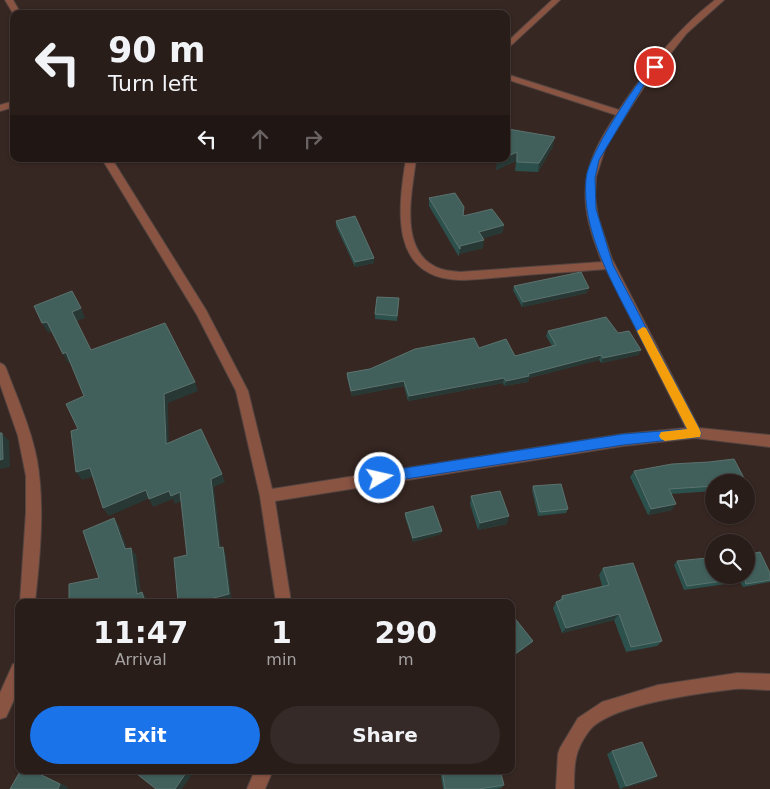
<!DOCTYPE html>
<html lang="en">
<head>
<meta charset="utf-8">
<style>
	:root { --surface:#291d1a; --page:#352a27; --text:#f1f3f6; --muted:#a5a2a2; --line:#453b39; --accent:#1a73e8 }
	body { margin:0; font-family:"DejaVu Sans",sans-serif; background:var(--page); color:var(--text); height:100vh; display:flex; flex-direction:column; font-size:19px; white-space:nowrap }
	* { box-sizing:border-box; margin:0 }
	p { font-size:16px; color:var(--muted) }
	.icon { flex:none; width:28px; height:28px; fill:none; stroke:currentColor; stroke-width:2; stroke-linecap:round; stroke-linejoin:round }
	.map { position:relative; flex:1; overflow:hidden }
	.drawer { position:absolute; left:15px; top:599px; width:500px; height:175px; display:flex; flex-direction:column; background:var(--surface); border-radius:10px; box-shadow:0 1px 4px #0004,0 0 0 1px var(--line) }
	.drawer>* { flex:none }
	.guide { position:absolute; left:10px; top:10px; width:500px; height:152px; border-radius:10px; box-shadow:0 1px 4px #0004,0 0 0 1px var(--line); background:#291d1a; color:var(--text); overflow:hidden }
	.controls { position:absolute; left:705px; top:474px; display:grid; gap:10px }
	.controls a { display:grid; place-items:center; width:50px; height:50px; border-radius:50%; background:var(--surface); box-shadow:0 1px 4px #0004,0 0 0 1px var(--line); font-size:25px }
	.pin { position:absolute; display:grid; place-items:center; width:42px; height:42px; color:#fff; margin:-21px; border:2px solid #fff; border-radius:50%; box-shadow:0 1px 5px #0007 }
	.me { position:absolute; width:55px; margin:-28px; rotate:81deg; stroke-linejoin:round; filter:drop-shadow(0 0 4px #0008) }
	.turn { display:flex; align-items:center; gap:18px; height:105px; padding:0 15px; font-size:22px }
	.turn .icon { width:65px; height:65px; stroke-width:2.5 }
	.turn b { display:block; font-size:35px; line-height:42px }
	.lanes { display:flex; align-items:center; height:48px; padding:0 15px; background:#0003; justify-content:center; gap:25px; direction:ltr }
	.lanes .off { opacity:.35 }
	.eta { display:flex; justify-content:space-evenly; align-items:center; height:85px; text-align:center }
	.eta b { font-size:30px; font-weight:700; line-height:35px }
	.action { display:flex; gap:10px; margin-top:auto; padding:10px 15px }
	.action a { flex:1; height:58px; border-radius:30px; background:var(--accent); color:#fff; font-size:20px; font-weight:700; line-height:58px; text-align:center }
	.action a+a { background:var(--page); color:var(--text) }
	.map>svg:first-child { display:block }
</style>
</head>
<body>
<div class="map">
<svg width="770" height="789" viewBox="0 0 770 789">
	<rect width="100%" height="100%" fill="#372722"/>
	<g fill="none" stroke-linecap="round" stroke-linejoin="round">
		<!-- street casing -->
		<g stroke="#534440" stroke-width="2">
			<g id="street">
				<path d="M5 0H13L21 14 14 15Z"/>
				<path d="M552 0H560L506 50V43Z"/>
				<path d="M715 0H724L687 33 644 87 606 146 596 177 595 197 598 217 612 259 699 428 770 435V447L695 438 623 446 275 501 291 602H276L260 496 236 391 197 315 102 159H112L206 310 248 391 272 489 623 434 686 428 606 269C571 272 537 274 503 277 489 278 474 280 460 280 389 278 398 209 406 159H416C412 193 397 254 441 269 447 271 454 271 460 272L602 262C577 200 579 170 616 115L506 79V74L619 110C646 70 676 30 715 0Z"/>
				<path d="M14 101V107L0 111V105Z"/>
				<path d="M0 363 4 365 6 368C17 398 31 428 37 460 45 506 40 556 35 602H20L26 512V476L18 436 0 384Z"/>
				<path d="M19 662V689L6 717 0 719V693L13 664Z"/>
				<path d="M737 673 770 674V690C759 690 747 688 735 689 701 693 610 704 589 731 574 751 574 765 574 789H556L558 754 560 748 578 718 602 702 658 685Z"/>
				<path d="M255 770H273L265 789H247Z"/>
			</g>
		</g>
		<!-- street -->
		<use href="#street" fill="#8a5443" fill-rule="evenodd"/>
	</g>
	<!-- wall -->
	<g fill="#2c504c">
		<path d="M506 134 553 146 538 172 515 171 516 161 496 170Z"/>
		<path d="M429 198 463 216 504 225 502 233 483 238V248L459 254V257L429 206Z"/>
		<path d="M336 221 374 258V263L355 267 336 226Z"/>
		<path d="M514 286 587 293 522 307 513 290Z"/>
		<path d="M399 303 397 321 375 319V314Z"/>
		<path d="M548 331 618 333 641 350 638 355 601 363 599 360 529 378 528 382 504 386 503 383 408 401 404 386 352 396 347 378V373L479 348 515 356 552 346 546 336Z"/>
		<path d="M634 471 746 482H714V491L671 494 672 510 648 515 630 477Z"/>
		<path d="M533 486 568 509 566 513 538 516 532 490Z"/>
		<path d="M471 496 507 524 478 530 470 504Z"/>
		<path d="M405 513 441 534 413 542 405 517Z"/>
		<path d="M677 561 708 562 770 573V582L743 587 740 582 684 590 674 565Z"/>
		<path d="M603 568 662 641 657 646 626 652 614 620 562 633 553 608 556 602 560 600 562 596 602 586 599 575Z"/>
		<path d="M612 751 657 776 651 780 620 789 607 754Z"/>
		<path d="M440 770H500L504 785 501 788 497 789H443Z"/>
	</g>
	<!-- shaded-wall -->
	<g fill="#283935">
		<path d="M555 137 553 146 538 172 539 163Z"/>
		<path d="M517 152 516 161 496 170 497 161 503 159H506V157Z"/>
		<path d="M504 225 502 233 478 240 479 232Z"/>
		<path d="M484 240 483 248 459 254 460 246Z"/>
		<path d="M374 258V263L355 267V262Z"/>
		<path d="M589 288 587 293 522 307 523 302Z"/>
		<path d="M81 308 85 318 77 321 72 312Z"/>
		<path d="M47 322 53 331 48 333 42 323Z"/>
		<path d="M641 350 638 355 601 363 603 358Z"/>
		<path d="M66 352 72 362 68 363 63 354Z"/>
		<path d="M601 355 599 360 529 378 528 382 504 386 506 381 528 374Z"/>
		<path d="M504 378 503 383 408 401 409 396Z"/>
		<path d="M404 381V386L352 396 351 391Z"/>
		<path d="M195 382 198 391 168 403 169 453 166 444 164 394Z"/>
		<path d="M2 433 9 441 10 467 0 469Z"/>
		<path d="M90 468 95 476 82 480 76 472Z"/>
		<path d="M222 474 225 482 214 487 222 556 219 548 211 479Z"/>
		<path d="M146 490 150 498 109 516 103 508Z"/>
		<path d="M169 491 180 492 184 500 175 504 173 499 153 507 149 499Z"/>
		<path d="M676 504 672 510 648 515 651 509Z"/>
		<path d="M509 516 507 524 478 530 480 523Z"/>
		<path d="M114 518 119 526 130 557 125 549Z"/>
		<path d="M442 531 441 534 413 542V538Z"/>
		<path d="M223 547 226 555 232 601 226 602H207L206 600Z"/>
		<path d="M131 548 136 555 142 601 137 594Z"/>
		<path d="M142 592 147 599 148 602H145Z"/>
		<path d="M619 614 614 620 562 633 566 628Z"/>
		<path d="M533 641 531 644 511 658V657Z"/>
		<path d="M31 770H32L68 787 67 789H58Z"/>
		<path d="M188 770H195L182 789H175Z"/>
		<path d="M657 776 651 780 620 789 626 786Z"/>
	</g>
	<!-- building -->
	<g fill="#415f5b" stroke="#5b736f">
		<path d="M508 129 555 137 539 163 517 162V152L506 157V134Z"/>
		<path d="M455 193 464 207 463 216 492 209 504 225 479 232 484 240 460 246V249L429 198Z"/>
		<path d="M355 216 374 258 355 262 336 221Z"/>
		<path d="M581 272 589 288 523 302 514 286Z"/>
		<path d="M72 291 81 308 72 312 91 350 165 323 195 382 164 394 166 444 201 429 222 474 211 479 219 548 223 547 229 594 206 600 207 602H178L174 558 187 555 180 492 171 496 169 491 149 499 146 490 103 508 90 468 76 472 71 431 78 429 66 404 84 396 66 352 63 354 47 322 42 323 34 306Z"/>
		<path d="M377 297 399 298 397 316 375 314Z"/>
		<path d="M606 317 618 333 629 331 641 350 603 358 601 355 528 374 529 376 506 381 504 378 409 396 404 381 351 391 347 373 370 369 415 349 474 338 479 348 506 339 515 356 556 345 548 331Z"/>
		<path d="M0 433H2L3 459 0 460Z"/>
		<path d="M734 459 746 482H714V486L669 489 676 504 651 509 634 471 672 464 709 462Z"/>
		<path d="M561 484 568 509 540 512 533 486Z"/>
		<path d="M500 491 509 516 480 523 471 496Z"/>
		<path d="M433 506 442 531 413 538 405 513Z"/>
		<path d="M114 518 125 549 131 548 137 594 142 592 145 602H69V584L99 578 83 531Z"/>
		<path d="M760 552 770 573V580L746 584 744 578 687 586 677 561 707 558 708 562 714 561V575H746V555Z"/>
		<path d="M633 563 662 641 631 647 619 614 566 628 556 602 563 599 562 596 609 585 603 568Z"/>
		<path d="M513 616 533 641 511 657V618Z"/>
		<path d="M642 742 657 776 626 786 612 751Z"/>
		<path d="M21 770H31L60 784 58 789H10Z"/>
		<path d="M132 770H188L175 789H156Z"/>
		<path d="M442 770H500L504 785 479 789H445Z"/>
	</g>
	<!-- route -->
	<path fill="#1a73e8" stroke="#114b97" d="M652 65 659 67 647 80 599 160 595 178 596 209 613 265 700 430 701 433 700 437 623 445 380 483 375 482 374 478 375 474 380 472 623 434 687 429C671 396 654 364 637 331 614 286 581 231 586 179 588 154 635 85 652 65Z"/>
	<!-- slow -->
	<path fill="#f59e0b" d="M643 327 646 328 700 430 701 433 700 437 665 441 661 439 659 436 661 432 687 429 637 331Z"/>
</svg>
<div class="controls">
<a><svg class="icon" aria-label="sound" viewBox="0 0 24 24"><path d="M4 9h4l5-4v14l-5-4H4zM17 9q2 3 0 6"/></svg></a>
<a><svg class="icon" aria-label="search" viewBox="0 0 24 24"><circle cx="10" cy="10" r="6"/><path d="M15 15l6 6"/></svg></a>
</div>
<div class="pin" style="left:655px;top:67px;background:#d93025"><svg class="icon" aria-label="arrive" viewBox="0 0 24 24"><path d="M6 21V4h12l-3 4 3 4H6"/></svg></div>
<svg class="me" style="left:380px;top:478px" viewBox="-20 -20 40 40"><circle r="17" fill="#1a73e8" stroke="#fff" stroke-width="3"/><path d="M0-11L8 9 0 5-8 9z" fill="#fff"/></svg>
<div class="guide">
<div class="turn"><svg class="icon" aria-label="left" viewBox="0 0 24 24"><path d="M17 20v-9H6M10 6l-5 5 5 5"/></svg><div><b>90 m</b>Turn left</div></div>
<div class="lanes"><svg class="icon" aria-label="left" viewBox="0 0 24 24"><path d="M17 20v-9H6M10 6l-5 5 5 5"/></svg><svg class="icon off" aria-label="ahead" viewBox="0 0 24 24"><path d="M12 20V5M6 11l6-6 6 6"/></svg><svg class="icon off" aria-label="right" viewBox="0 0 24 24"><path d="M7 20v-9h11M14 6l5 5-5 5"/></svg></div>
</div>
<section class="drawer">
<div class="eta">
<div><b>11:47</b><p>Arrival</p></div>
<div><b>1</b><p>min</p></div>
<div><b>290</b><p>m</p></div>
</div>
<div class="action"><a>Exit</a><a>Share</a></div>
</section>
</div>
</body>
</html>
